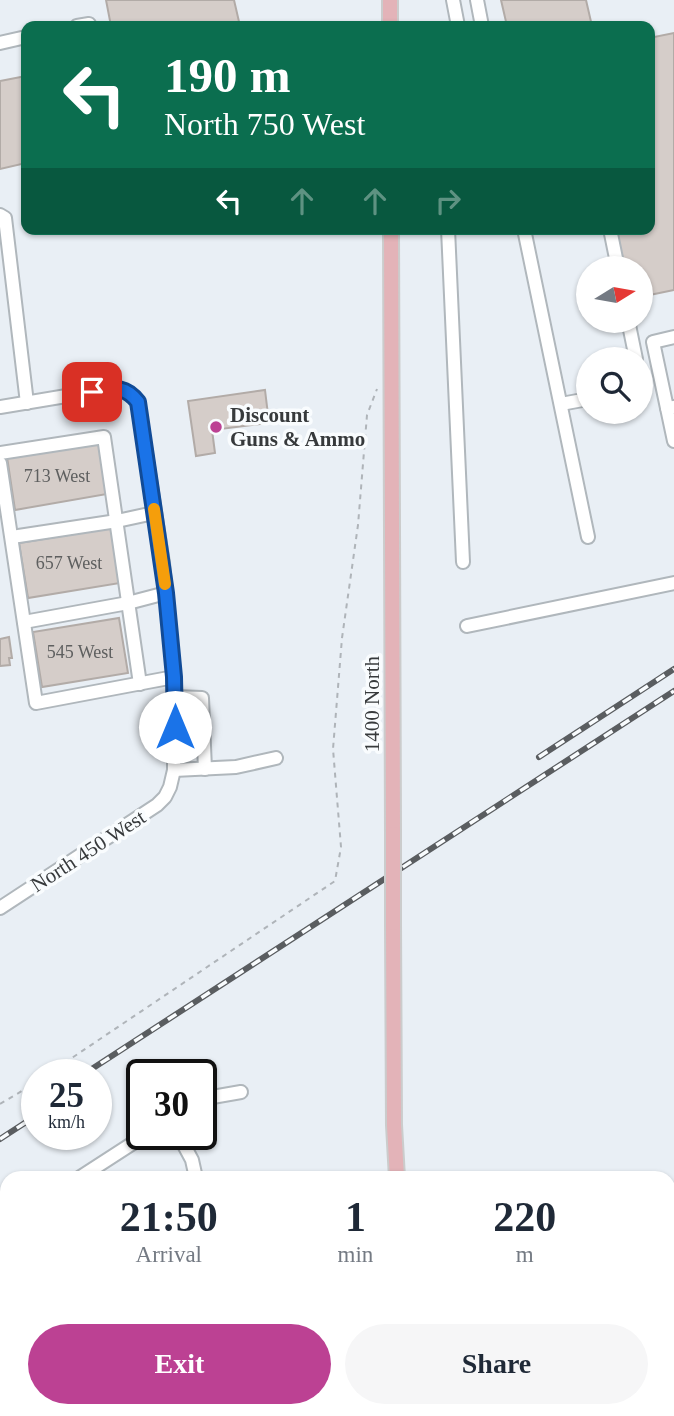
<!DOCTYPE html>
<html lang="en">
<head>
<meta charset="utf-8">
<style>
	:root { --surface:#fff; --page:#f6f6f7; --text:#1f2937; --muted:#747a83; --accent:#bc4193 }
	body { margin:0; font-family:Georgia,serif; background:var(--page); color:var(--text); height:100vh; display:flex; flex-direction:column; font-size:26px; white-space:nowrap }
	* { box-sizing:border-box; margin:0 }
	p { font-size:23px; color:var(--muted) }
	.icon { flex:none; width:38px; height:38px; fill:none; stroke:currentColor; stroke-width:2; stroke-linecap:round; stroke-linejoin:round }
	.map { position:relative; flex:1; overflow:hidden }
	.sheet { position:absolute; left:0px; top:1171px; width:676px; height:247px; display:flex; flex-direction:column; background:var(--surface); border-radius:21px 21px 0 0; box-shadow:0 2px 5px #0004 }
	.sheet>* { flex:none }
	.banner { position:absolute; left:21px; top:21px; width:634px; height:214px; border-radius:14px; box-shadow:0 2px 5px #0004; background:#0b6e4f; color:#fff; overflow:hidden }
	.needle { width:46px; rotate:79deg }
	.buttons { position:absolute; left:576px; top:256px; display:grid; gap:14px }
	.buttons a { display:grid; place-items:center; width:77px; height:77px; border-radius:50%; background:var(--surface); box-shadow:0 2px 5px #0004; font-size:35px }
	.speed { position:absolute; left:21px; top:1059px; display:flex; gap:14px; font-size:35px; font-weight:700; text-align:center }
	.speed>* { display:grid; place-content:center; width:91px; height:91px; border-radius:50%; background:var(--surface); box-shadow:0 2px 5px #0004; line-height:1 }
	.speed small { font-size:18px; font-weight:400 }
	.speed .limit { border:4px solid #111; border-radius:10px; background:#fff; color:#111 }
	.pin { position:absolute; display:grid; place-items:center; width:60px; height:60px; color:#fff; margin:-30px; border-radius:14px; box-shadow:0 4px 10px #0006 }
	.me { position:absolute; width:77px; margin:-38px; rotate:0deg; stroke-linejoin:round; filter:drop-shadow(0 0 5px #0008) }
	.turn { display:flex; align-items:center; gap:24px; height:147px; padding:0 28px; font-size:32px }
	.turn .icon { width:91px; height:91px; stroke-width:2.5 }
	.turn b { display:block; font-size:49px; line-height:60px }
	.lanes { display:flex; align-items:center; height:66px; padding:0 28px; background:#0003; justify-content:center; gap:35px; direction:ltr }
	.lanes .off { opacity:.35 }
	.eta { display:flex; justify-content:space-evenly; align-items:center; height:119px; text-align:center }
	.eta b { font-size:42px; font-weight:700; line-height:49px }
	.button { display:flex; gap:14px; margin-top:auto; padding:14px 28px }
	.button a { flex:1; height:80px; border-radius:42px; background:var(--accent); color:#fff; font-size:28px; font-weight:700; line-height:80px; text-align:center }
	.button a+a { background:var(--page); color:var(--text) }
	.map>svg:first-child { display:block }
</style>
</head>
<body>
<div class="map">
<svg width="674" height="1416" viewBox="0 0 674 1416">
	<rect width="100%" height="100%" fill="#e9eff5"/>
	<!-- building -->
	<g fill="#d5cdc9" stroke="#b2aba7" stroke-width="2">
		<path d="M106 0H234L240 26H111Z"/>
		<path d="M501 0H586L592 26H507Z"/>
		<path d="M674 33V290L640 297V268H621L613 229H649V38Z"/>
		<path d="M26 76V163L0 169V81Z"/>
		<path d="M265 390 269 423 212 430 215 453 196 456 188 401Z"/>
		<path d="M98 441 107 494 15 510 7 457Z"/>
		<path d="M111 528 120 583 28 598 19 543Z"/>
		<path d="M119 618 128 673 42 687 33 632Z"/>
		<path d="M9 637 12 658H9L10 665 0 666V639Z"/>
	</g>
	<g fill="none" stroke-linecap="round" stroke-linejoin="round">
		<!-- minor casing -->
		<g stroke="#b0b7bc" stroke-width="16">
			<g id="minor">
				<path d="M453 0 458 26"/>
				<path d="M477 0 482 26"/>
				<path d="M77 26 89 24"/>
				<path d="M0 43 26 37"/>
				<path d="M0 215 5 218 27 403"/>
				<path d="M448 229 463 562"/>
				<path d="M524 229 588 537"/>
				<path d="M610 229 618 268"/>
				<path d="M628 320 636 359"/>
				<path d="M640 380 642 388H640"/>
				<path d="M561 404 588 399"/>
				<path d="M0 407 114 388C126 389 131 393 138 402L163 563 174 677V770L170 787 165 797 157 805 0 908"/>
				<path d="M674 407 667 408 674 441"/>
				<path d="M667 408 653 342 674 337"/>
				<path d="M0 453 104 437 140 684"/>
				<path d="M0 463 36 703 174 677"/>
				<path d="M12 537 117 521 154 513"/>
				<path d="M24 622 128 603 166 593"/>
				<path d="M467 626 674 583"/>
				<path d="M175 697 202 698 205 769"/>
				<path d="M174 770 236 767 276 758"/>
				<path d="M201 1099 241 1092"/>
				<path d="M178 1134 192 1160 196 1178"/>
				<path d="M79 1178 147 1134"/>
				<path d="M0 1229 7 1225"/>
				<path d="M0 1328 7 1325"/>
			</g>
		</g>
		<!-- major casing -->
		<g stroke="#cbcccc" stroke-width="18">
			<g id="major">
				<path d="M390 0V26"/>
				<path d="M391 229 393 834"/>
				<path d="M393 923 394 1125 397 1178"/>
				<path d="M415 1410 416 1416"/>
			</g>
		</g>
		<!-- path -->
		<g stroke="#afb4b9" stroke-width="2" stroke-dasharray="5 5" stroke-linecap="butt">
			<path d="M48 1074 335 881 341 847 333 749 342 638 358 525 367 415 377 389"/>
			<path d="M0 1104 37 1082"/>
		</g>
		<!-- minor -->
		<use href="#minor" stroke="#fff" stroke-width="12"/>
		<!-- major -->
		<use href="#major" stroke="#e3b3b8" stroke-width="14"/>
		<!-- rail casing -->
		<g stroke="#5a5d60" stroke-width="6">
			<g id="rail">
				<path d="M539 757 674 669"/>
				<path d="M84 1074 674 691"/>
				<path d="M0 1139 37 1115"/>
			</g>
		</g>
		<!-- rail -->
		<use href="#rail" stroke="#f9fcfe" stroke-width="3.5" stroke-dasharray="10" stroke-linecap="butt"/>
		<!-- major-bridge casing -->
		<g stroke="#cbcccc" stroke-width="18" stroke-linecap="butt">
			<path id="major-bridge" d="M393 834V923"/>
		</g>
		<!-- major-bridge -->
		<use href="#major-bridge" stroke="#e3b3b8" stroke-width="14"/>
	</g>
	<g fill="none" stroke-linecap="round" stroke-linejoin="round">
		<!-- route casing -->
		<g stroke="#114b97" stroke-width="18">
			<path id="route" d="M92 392C113 389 124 384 138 402L166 593 174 677 175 727"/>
		</g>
		<!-- route -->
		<use href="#route" stroke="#1a73e8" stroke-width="12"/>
		<!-- slow -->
		<path stroke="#f59e0b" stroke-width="12" d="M154 509 165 584"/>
	</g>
	<!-- markers -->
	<circle fill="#bc4193" stroke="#f9fcfe" stroke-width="2.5" cx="216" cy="427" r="7"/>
	<g text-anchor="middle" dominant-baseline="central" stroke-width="7" stroke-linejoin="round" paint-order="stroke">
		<!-- number labels -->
		<g font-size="18" fill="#5e5f5f">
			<text x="57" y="476">713 West</text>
			<text x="69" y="563">657 West</text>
			<text x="80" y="652">545 West</text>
		</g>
		<!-- poi labels -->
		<g font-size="21" font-weight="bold" fill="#373a3c" stroke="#f9fcfe" text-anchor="start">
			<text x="230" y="415">Discount<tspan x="230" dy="24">Guns &amp; Ammo</tspan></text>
		</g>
		<!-- street labels -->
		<g font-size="21" fill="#373a3c" stroke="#f9fcfe">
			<text transform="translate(372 704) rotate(-90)">1400 North</text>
			<text transform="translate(88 851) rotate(-33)">North 450 West</text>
		</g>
	</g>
</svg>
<div class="buttons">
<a><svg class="needle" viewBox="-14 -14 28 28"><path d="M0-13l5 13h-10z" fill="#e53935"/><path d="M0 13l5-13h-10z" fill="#747a83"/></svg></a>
<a><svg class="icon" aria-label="search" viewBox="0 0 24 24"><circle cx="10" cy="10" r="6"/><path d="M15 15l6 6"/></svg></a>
</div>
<div class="speed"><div>25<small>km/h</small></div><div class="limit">30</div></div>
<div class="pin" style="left:92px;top:392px;background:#d93025"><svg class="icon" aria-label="arrive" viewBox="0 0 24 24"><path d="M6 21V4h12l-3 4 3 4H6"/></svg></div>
<svg class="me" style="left:175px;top:727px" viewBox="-20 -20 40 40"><circle r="19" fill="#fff"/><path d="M0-13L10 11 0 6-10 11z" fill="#1a73e8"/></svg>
<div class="banner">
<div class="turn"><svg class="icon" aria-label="left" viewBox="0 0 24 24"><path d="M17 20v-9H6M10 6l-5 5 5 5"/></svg><div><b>190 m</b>North 750 West</div></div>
<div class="lanes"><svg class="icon" aria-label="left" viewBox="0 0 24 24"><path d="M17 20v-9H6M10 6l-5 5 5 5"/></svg><svg class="icon off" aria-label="ahead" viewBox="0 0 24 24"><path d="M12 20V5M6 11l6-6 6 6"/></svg><svg class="icon off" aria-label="ahead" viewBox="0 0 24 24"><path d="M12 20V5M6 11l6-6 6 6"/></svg><svg class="icon off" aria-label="right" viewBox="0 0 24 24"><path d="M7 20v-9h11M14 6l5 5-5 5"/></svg></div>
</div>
<section class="sheet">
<div class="eta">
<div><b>21:50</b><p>Arrival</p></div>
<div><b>1</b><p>min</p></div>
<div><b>220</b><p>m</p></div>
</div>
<div class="button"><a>Exit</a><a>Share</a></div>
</section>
</div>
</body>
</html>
